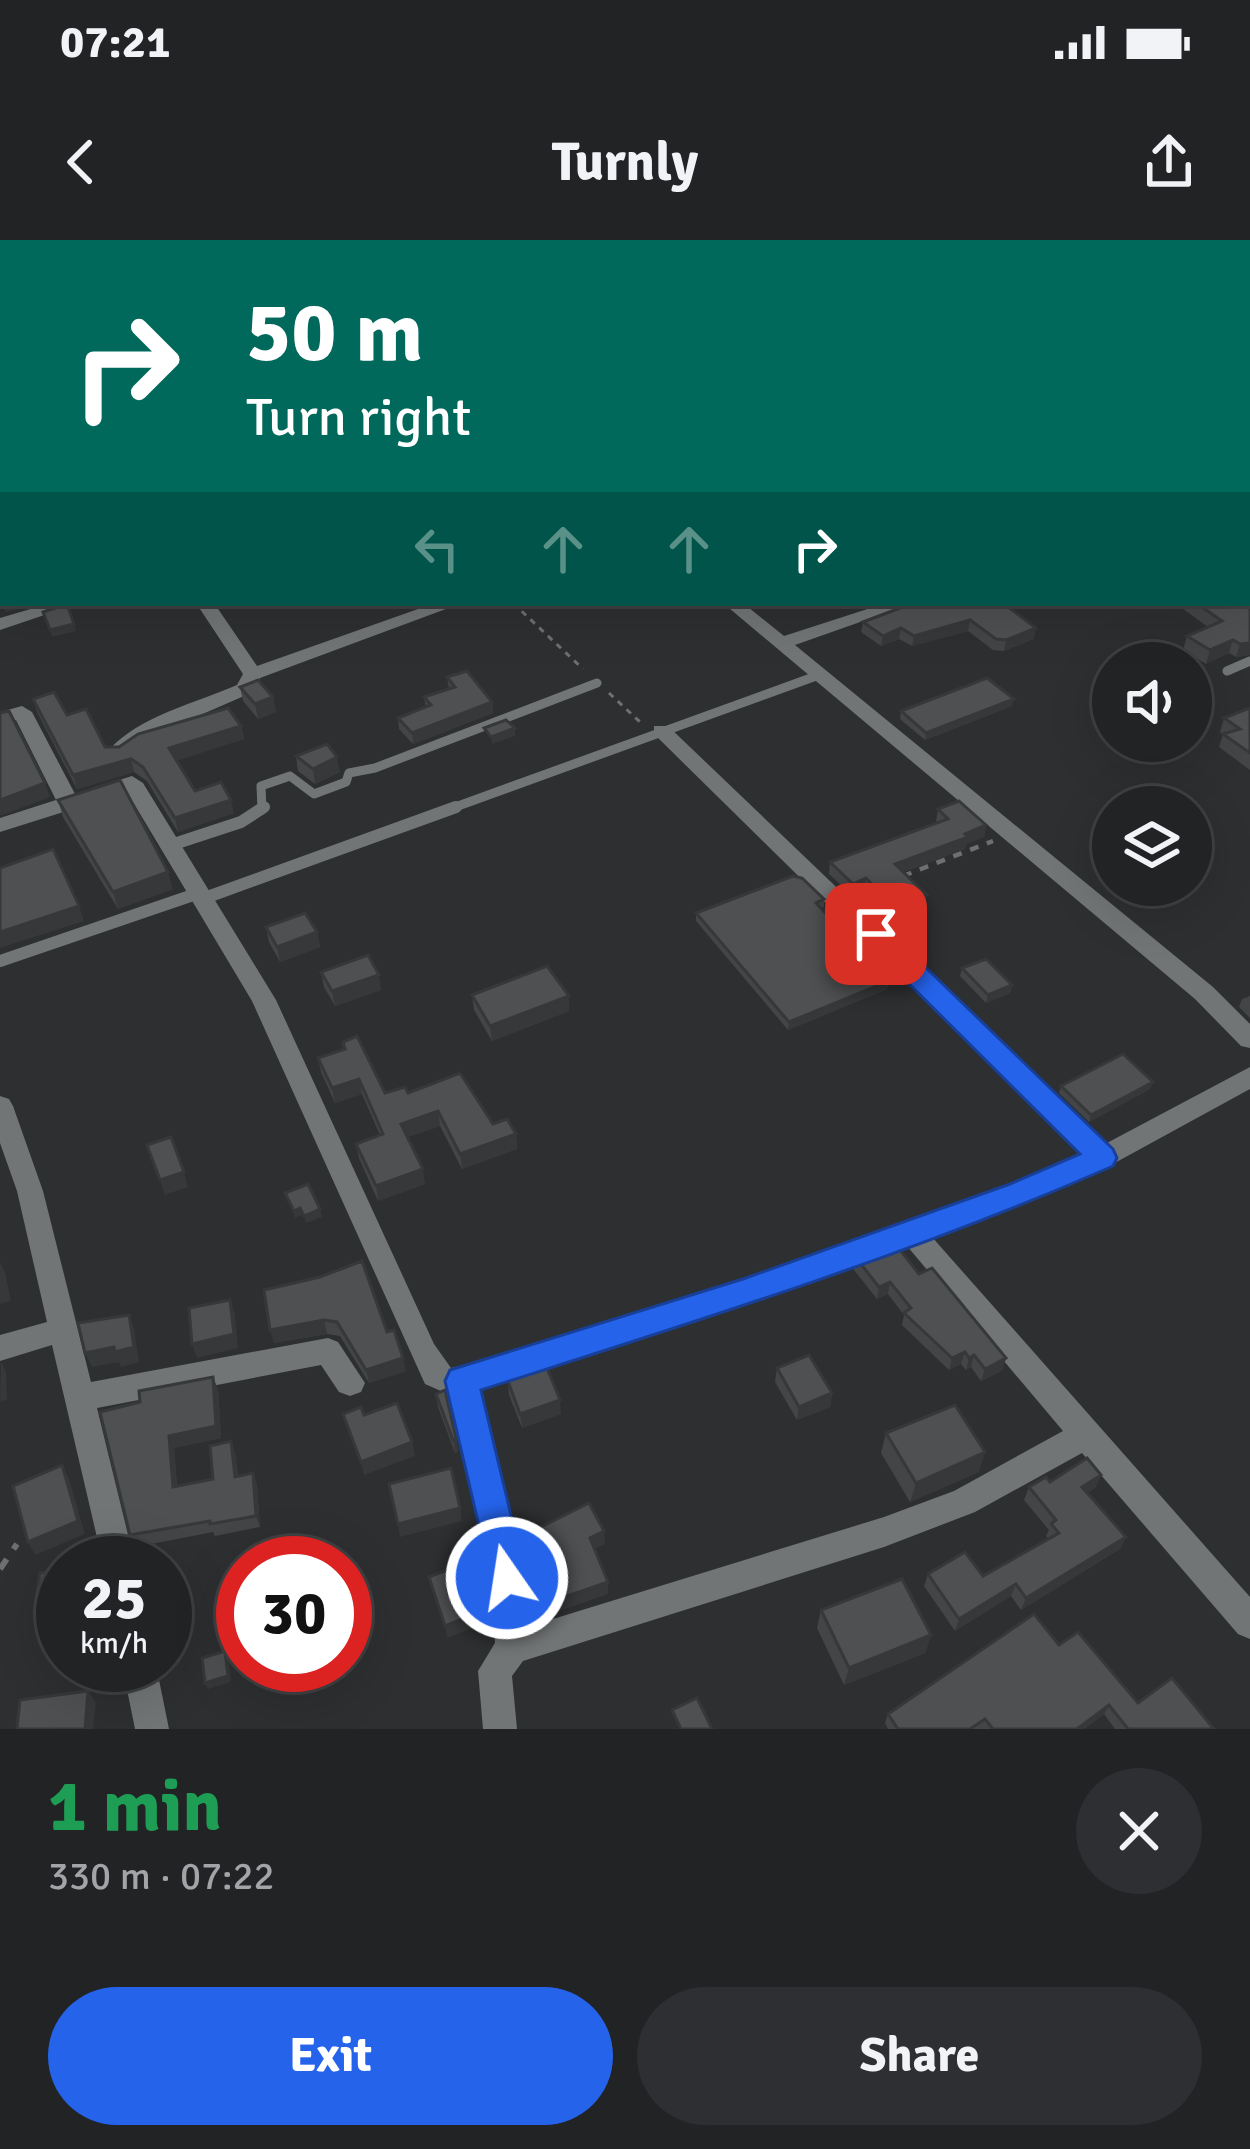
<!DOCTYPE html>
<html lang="en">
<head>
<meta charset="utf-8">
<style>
	:root { --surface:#222325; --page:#2e2f32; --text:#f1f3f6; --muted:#a2a4a7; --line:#3f4042; --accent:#2563eb }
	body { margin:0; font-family:Signika,sans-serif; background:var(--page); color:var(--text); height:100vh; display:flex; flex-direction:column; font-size:45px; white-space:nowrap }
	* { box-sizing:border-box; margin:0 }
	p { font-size:39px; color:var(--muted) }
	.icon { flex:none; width:66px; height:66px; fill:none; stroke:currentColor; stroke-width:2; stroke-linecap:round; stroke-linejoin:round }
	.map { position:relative; height:1489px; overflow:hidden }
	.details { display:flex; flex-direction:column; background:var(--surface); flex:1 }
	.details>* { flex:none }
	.banner { position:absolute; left:0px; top:0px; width:1251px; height:366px; box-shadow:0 12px 48px #0002,0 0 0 3px var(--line); background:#00695c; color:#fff; overflow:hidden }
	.tools { position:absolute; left:1092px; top:402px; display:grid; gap:24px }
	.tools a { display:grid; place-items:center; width:120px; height:120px; border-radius:50%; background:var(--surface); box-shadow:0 12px 48px #0002,0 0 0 3px var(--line); font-size:60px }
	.speed { position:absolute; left:36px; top:1296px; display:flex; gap:24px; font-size:60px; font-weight:700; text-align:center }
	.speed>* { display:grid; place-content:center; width:156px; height:156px; border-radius:50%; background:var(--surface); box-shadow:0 12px 48px #0002,0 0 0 3px var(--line); line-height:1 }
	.speed small { font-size:30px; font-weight:400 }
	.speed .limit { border:18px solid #d22; background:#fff; color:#111 }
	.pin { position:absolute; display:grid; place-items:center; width:102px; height:102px; color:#fff; margin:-51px; border-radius:24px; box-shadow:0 6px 18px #0006 }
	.me { position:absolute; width:132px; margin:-66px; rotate:347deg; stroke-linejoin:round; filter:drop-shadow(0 0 9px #0008) }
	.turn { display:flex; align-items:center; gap:42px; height:252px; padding:0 48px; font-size:54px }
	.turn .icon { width:156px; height:156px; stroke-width:2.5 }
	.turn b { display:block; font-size:84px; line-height:102px }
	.lanes { display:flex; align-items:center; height:114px; padding:0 48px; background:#0003; justify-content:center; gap:60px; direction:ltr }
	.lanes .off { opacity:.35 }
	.round { display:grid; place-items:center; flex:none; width:126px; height:126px; border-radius:63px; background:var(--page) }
	.headline { display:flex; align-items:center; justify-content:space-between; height:204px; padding:0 48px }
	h1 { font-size:72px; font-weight:700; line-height:90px; color:#1e9e55 }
	.button { display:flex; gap:24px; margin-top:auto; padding:24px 48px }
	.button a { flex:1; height:138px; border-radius:72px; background:var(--accent); color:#fff; font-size:48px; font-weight:700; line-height:138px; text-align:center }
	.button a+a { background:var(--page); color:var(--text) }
	.status { display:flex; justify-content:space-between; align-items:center; height:84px; padding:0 60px; background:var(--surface); direction:ltr }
	.status svg { height:33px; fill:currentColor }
	header { display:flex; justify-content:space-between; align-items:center; height:156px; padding:0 48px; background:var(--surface); font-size:54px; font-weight:700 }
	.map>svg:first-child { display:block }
</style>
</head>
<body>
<div class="status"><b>07:21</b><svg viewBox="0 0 49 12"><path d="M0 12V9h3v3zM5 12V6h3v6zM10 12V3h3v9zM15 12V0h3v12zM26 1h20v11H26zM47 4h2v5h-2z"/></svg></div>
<header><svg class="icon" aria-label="back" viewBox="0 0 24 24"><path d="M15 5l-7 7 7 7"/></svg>Turnly<svg class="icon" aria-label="share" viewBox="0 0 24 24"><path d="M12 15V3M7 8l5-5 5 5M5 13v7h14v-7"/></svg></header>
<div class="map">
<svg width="1250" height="1489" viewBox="0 0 1250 1489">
	<rect width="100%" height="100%" fill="#2d2f31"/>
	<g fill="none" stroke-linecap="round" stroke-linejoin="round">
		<!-- path-far2 -->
		<g stroke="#6d6f71" stroke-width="3" stroke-dasharray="6 6" stroke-linecap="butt">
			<path d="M1099 0 1105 3"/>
			<path d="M513 363 583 429"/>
			<path d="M609 453 640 482"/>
		</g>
		<!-- path-far1 -->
		<path stroke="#6d6f71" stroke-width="4.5" stroke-dasharray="9 9" stroke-linecap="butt" d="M903 636 993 601"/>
		<!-- path -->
		<path stroke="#6d6f71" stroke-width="6" stroke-dasharray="12 12" stroke-linecap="butt" d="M0 1329 17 1304"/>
		<!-- service-far2 -->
		<path stroke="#727576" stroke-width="8" d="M1028 3 1034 0"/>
		<!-- service-far1 -->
		<g stroke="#727576" stroke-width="9">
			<path d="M1227 431 1250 421"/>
			<path d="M262 570 261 546 290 536 314 554 346 542 349 533 375 528 597 443"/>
			<path d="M447 570 819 435"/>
		</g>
		<!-- service -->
		<g stroke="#727576" stroke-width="12">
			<path d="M171 605 241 582 264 567"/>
			<path d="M202 659 456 567"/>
			<path d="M0 721 199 653"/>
		</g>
		<!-- minor -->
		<g fill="#727576" fill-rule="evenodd">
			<path d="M695 0H711L714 3H698Z"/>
			<rect x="0" y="65" width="3" height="12"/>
			<rect x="1248" y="127" width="2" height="10"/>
			<path d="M51 363H80L0 390V378Z"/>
			<path d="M196 363H214L257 426 435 363H462L260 438 251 453 145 499 126 515H112L109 510C139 476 196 463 237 445L243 434Z"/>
			<path d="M723 363H743L784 396 886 363H914L795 405 1213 747 1250 784V808L1241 806 1195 759Z"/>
			<path d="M22 466 32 472 75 554 132 536 143 543 276 760 434 1104 451 1128 548 1104 743 1041 1011 945 1082 915 654 494V486H668L1105 904 1250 827V849L1111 925 932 997 1250 1357V1399L1238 1394 1082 1213 975 1272 884 1307 523 1421 512 1436 517 1489H483L478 1431 495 1403 491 1338 450 1155 425 1144 252 761 127 552 0 592V578L56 560 16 480 0 484V472ZM907 1006 1063 1191 954 1251 884 1277 527 1387 523 1338 478 1148C624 1110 766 1057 907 1006Z"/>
			<path d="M0 856 9 859 13 866 43 951 91 1142 328 1098 338 1102 365 1143 361 1152 350 1156 339 1152 321 1125 97 1168 135 1323H103L52 1105 0 1121V1095L47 1082 17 951 0 903Z"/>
			<path d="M122 1425H156L169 1489H135Z"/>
		</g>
	</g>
	<!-- wall -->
	<g fill="#434547">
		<path d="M95 0H691L695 3H373L371 1 364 3H97Z"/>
		<path d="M913 363 1034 399 1004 411 993 410 968 391 912 406 899 399 881 406 861 392 863 382Z"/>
		<path d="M1175 363H1241L1250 415 1236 417 1229 413 1206 424 1183 410 1187 396 1208 387Z"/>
		<path d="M447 437 492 462 493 473 413 504 399 489 398 478 426 468 424 457 449 449Z"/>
		<path d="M240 447 273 457 276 472 258 479 243 461Z"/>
		<path d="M33 459 67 475 105 507H119L241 486 244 499 176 520 195 551 234 573 178 592 147 541 134 532 77 549 37 472Z"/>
		<path d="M1012 466 925 500 900 479 901 471Z"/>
		<path d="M1250 468V530L1219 507 1223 494 1220 492 1224 478Z"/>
		<path d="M296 516 340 532 315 544 298 531Z"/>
		<path d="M58 560 173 649 118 669 63 577Z"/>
		<path d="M938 569 986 585 984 597 966 604 965 609 903 632 925 667 893 680 864 650 852 655 829 634 830 622 938 583 936 581Z"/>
		<path d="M824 659V667L821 668 889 741 887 749 788 790 696 681V673Z"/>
		<path d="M266 687 317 692 320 707 280 722 269 702Z"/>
		<path d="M962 728 1012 745 1010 753 986 763 960 736Z"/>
		<path d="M321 732 381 750 335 766 324 747Z"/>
		<path d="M472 755 569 771 492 801 474 770Z"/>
		<path d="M1250 756V778L1239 767 1242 759Z"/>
		<path d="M343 802 385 853H408L493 884 516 894 517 909 462 929 440 886 407 897 425 944 378 961 359 918 356 904 380 895 362 854 335 863 321 832 318 818 344 809Z"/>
		<path d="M1061 846 1150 849 1089 882 1059 853Z"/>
		<path d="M877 1016 919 1034 1003 1130 981 1141 971 1127 966 1130 961 1124 949 1130 902 1085 904 1075 888 1054 877 1059 854 1030 856 1018Z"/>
		<path d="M264 1050 387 1092 406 1131 369 1143 340 1096 327 1094 274 1103Z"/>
		<path d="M777 1128 832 1153 830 1167 797 1180 775 1142Z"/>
		<path d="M508 1141 561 1174 522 1188 509 1155Z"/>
		<path d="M218 1149 221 1198 174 1208 177 1246 213 1239 231 1201 235 1213 238 1236 253 1233 257 1245 260 1287 215 1296 213 1292 136 1307 130 1295 100 1172Z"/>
		<path d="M436 1154 456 1198 458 1212 455 1213 438 1167Z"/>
		<path d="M886 1193 979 1232 910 1262 881 1213Z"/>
		<path d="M1101 1235 1095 1248 1087 1253 1126 1297 1120 1309 1021 1370 1011 1356 955 1391 924 1346 928 1334 983 1336 1049 1299 1046 1296 1049 1290 1024 1260 1029 1247 1050 1242Z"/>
		<path d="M63 1331V1383L42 1385 34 1372Z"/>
		<path d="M821 1370 931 1395 925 1413 844 1445 817 1388Z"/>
		<path d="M1059 1405 1138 1463 1214 1489H1115L1104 1474 1084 1489H888L885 1483 888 1474Z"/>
	</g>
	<!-- shaded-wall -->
	<g fill="#373839">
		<path d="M339 0H371V1L326 3Z"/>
		<path d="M1134 0H1154L1144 3H1126Z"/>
		<path d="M9 363H40L5 372 3 364Z"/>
		<path d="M970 380 968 391 912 406 914 396Z"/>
		<path d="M74 384 76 391 52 397 50 390Z"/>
		<path d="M901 388 899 399 881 406 883 396Z"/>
		<path d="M1036 388 1034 399 1004 411 1006 400Z"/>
		<path d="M1233 400 1229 413 1206 424 1210 410Z"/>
		<path d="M1250 403V415L1236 417 1240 404Z"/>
		<path d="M273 457 276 472 258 479 255 464Z"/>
		<path d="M1014 459 1012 466 925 500 926 493Z"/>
		<path d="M492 462 493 473 413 504 412 493Z"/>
		<path d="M241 486 244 499 173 522 169 508Z"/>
		<path d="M515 488V496L492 504 491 497Z"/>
		<path d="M337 517 340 532 315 544 313 529Z"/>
		<path d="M131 519 134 532 77 549 73 535Z"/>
		<path d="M45 543 50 557 0 576V560Z"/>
		<path d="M231 560 234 573 178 592 175 578Z"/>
		<path d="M986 585 984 597 966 604 965 609 893 635 895 624Z"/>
		<path d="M168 632 173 649 118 669 113 652Z"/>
		<path d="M866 638 864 650 852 655 853 644Z"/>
		<path d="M927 655 925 667 893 680 895 668Z"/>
		<path d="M79 666 84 681 0 708V692Z"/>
		<path d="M317 692 320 707 280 722 277 707Z"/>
		<path d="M379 735 381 750 335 766 332 751Z"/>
		<path d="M889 741 887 749 788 790 789 782Z"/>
		<path d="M1012 745 1010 753 986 763 988 755Z"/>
		<path d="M569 756V771L492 801 490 786Z"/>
		<path d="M359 839 362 854 335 863 332 848Z"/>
		<path d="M1153 842 1150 849 1089 882 1091 875Z"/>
		<path d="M438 871 440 886 403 898 401 884Z"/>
		<path d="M516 894 517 909 462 929 460 914Z"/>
		<path d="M423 929 425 944 378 961 376 946Z"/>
		<path d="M184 932 188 947 165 955 160 940Z"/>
		<path d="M300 968 302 975 295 978 294 971Z"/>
		<path d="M320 969 322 977 306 983 304 976Z"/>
		<path d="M0 1022 5 1032 11 1061 0 1064Z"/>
		<path d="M890 1042 888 1054 877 1059 879 1047Z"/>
		<path d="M230 1060 235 1074 238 1108 197 1118 192 1104Z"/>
		<path d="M129 1075 134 1089 139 1122 121 1127 119 1122 92 1127 85 1113Z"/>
		<path d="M324 1080 327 1094 274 1103 270 1090Z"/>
		<path d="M965 1112 961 1124 949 1130 952 1118Z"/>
		<path d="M974 1115 971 1127 966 1130 969 1118Z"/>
		<path d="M403 1118 406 1131 369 1143 366 1130Z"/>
		<path d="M1006 1118 1003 1130 981 1141 985 1129Z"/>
		<path d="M1 1121 6 1132 7 1160 0 1161Z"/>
		<path d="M213 1137 218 1149 221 1198 174 1208 178 1258 173 1247 169 1196Z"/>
		<path d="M832 1153 830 1167 797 1180 799 1167Z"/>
		<path d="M560 1160 561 1174 522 1188 520 1174Z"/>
		<path d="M456 1198 458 1212 455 1213 453 1200Z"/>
		<path d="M231 1201 235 1213 239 1248 235 1237Z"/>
		<path d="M412 1202 415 1216 364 1235 361 1222Z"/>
		<path d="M985 1212 979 1232 910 1262 916 1243Z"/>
		<path d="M62 1225 69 1239 85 1294 35 1315 28 1302Z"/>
		<path d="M253 1233 257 1245 260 1287 256 1276Z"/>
		<path d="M1101 1235 1095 1248 1076 1260 1082 1247Z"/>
		<path d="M460 1268 462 1281 400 1297 398 1284Z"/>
		<path d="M604 1291 605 1304 590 1311V1298Z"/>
		<path d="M1126 1297 1120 1309 1021 1370 1026 1358Z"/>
		<path d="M608 1342V1354L531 1381 530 1369Z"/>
		<path d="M1016 1344 1011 1356 955 1391 959 1379Z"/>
		<path d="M484 1370 486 1383 447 1398 445 1386Z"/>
		<path d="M931 1395 925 1413 844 1445 849 1428Z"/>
		<path d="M225 1411 228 1417 231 1442 208 1449 205 1443Z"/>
		<path d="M88 1451 96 1463 93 1489H85Z"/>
		<path d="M1109 1465 1104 1474 1084 1489H1077Z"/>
	</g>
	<!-- building -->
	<g fill="#4e5052" stroke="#373839" stroke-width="3">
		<path d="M100 0H339L326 3H103Z"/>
		<path d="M396 0H691L695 3H400Z"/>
		<path d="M0 92 3 97V177L0 178Z"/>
		<path d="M0 218H3V363H9L3 364 0 359Z"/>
		<path d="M1248 309H1250V343L1248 344Z"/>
		<path d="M913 363H1003L1036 388 1006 400 996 399 970 380 914 396 901 388 883 396 863 382Z"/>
		<path d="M1196 363H1241L1250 369V403L1240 404 1233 400 1210 410 1187 396 1222 381Z"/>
		<path d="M67 364 74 384 50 390 43 372Z"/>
		<path d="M467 431 492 462 412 493 398 478 431 465 424 457 455 447 447 437Z"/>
		<path d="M987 438 1014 459 926 493 901 471Z"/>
		<path d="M258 440 273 457 255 464 240 447Z"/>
		<path d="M54 452 67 475 86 469 105 507H119L138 494 228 468 241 486 169 508 195 551 221 542 231 560 175 578 143 527 131 519 73 535 33 459Z"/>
		<path d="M1250 468V513L1223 494 1240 489 1224 478Z"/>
		<path d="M9 471 45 543 0 560V473Z"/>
		<path d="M506 480 515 488 491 497 484 488Z"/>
		<path d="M327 504 337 517 313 529 296 516Z"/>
		<path d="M120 540 168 632 113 652 58 560Z"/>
		<path d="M959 561 986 585 965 594 968 597 895 624 927 655 895 668 866 638 853 644 830 622 948 579 938 569Z"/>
		<path d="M53 609 79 666 0 692V628Z"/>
		<path d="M793 636 802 638 824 659 816 663 889 741 789 782 696 673Z"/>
		<path d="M305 673 317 692 277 707 266 687Z"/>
		<path d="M368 715 379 735 332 751 321 732Z"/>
		<path d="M986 719 1012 745 988 755 962 728Z"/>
		<path d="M547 726 569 756 490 786 472 755Z"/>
		<path d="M357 796 385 853 405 847 408 853 460 833 493 884 507 879 516 894 460 914 438 871 401 884 423 929 376 946 356 904 383 894 359 839 332 848 318 818 345 809 343 802Z"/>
		<path d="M1123 814 1153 842 1091 875 1061 846Z"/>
		<path d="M171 897 184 932 160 940 147 905Z"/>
		<path d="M308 944 320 969 304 976 300 968 294 971 285 953Z"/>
		<path d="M897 1006 919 1034 932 1028 1006 1118 985 1129 974 1115 969 1118 965 1112 952 1118 904 1073 911 1068 890 1042 879 1047 856 1018 873 1012 877 1016Z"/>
		<path d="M362 1021 387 1092 394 1090 403 1118 366 1130 337 1082 324 1080 270 1090 264 1050 320 1037Z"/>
		<path d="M230 1060 234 1094 192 1104 189 1068Z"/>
		<path d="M129 1075 134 1107 115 1112 114 1107 85 1113 78 1083Z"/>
		<path d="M809 1115 832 1153 799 1167 777 1128Z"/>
		<path d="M547 1128 560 1160 520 1174 508 1141Z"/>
		<path d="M213 1137 216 1186 169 1196 173 1247 213 1239 210 1206 231 1201 235 1237 253 1233 256 1276 210 1284V1281L130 1295 100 1172 140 1162 139 1151Z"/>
		<path d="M445 1150 456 1198 453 1200 436 1154Z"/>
		<path d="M397 1163 412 1202 361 1222 343 1174 361 1167 364 1175Z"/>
		<path d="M955 1165 985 1212 916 1243 886 1193Z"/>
		<path d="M1087 1218 1101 1235 1082 1247 1126 1297 1026 1358 1016 1344 959 1379 928 1334 965 1312 983 1336 1059 1293 1051 1284 1056 1280 1029 1247 1046 1237 1050 1242Z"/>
		<path d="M62 1225 78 1281 28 1302 13 1246Z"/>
		<path d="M451 1228 460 1268 398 1284 389 1244Z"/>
		<path d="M589 1263 604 1291 590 1298 608 1342 530 1369 531 1345 518 1289 533 1283 535 1290Z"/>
		<path d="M467 1322 484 1370 445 1386 429 1337Z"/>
		<path d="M63 1331V1370L34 1372 40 1333Z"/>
		<path d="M902 1339 931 1395 849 1428 821 1370Z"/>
		<path d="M1034 1374 1059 1405 1078 1392 1138 1463 1172 1438 1214 1489H1128L1109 1465 1077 1489H993L985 1479 970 1489H898L888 1474Z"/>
		<path d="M225 1411 228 1436 205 1443 202 1418Z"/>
		<path d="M88 1451 85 1489H17L20 1460Z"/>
		<path d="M697 1458 712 1489H681L672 1470Z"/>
	</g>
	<!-- route -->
	<path fill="#2563eb" stroke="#184099" stroke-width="3" d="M876 685 885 688 1113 909 1117 918 1113 926C908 1016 694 1082 481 1150L526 1338 520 1350 507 1356 494 1350 445 1141 450 1130 743 1039 1010 944 1080 914 866 701 862 694Z"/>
</svg>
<div class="tools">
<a><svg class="icon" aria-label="sound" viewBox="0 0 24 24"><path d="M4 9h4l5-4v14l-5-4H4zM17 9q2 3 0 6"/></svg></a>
<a><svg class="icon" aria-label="layers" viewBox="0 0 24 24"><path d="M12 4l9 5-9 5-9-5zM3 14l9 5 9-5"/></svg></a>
</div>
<div class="speed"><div>25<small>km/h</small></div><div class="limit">30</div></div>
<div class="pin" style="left:876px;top:694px;background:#d93025"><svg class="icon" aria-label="arrive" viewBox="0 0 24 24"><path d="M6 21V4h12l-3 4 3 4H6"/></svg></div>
<svg class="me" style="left:507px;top:1338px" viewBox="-20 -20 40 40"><circle r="17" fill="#2563eb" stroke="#fff" stroke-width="3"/><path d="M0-11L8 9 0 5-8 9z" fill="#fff"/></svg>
<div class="banner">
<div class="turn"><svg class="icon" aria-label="right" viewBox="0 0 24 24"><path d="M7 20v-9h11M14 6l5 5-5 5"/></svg><div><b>50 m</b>Turn right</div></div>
<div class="lanes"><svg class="icon off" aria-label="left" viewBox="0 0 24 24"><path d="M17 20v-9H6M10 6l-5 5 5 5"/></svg><svg class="icon off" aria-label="ahead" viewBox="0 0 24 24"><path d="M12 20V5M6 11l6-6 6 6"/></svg><svg class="icon off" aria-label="ahead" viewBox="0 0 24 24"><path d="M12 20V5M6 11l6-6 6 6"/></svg><svg class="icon" aria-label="right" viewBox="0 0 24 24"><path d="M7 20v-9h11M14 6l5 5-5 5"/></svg></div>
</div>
</div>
<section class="details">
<div class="headline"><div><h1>1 min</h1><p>330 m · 07:22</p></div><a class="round"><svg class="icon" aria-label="close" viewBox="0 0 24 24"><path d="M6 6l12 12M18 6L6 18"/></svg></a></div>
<div class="button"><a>Exit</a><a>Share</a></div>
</section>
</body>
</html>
